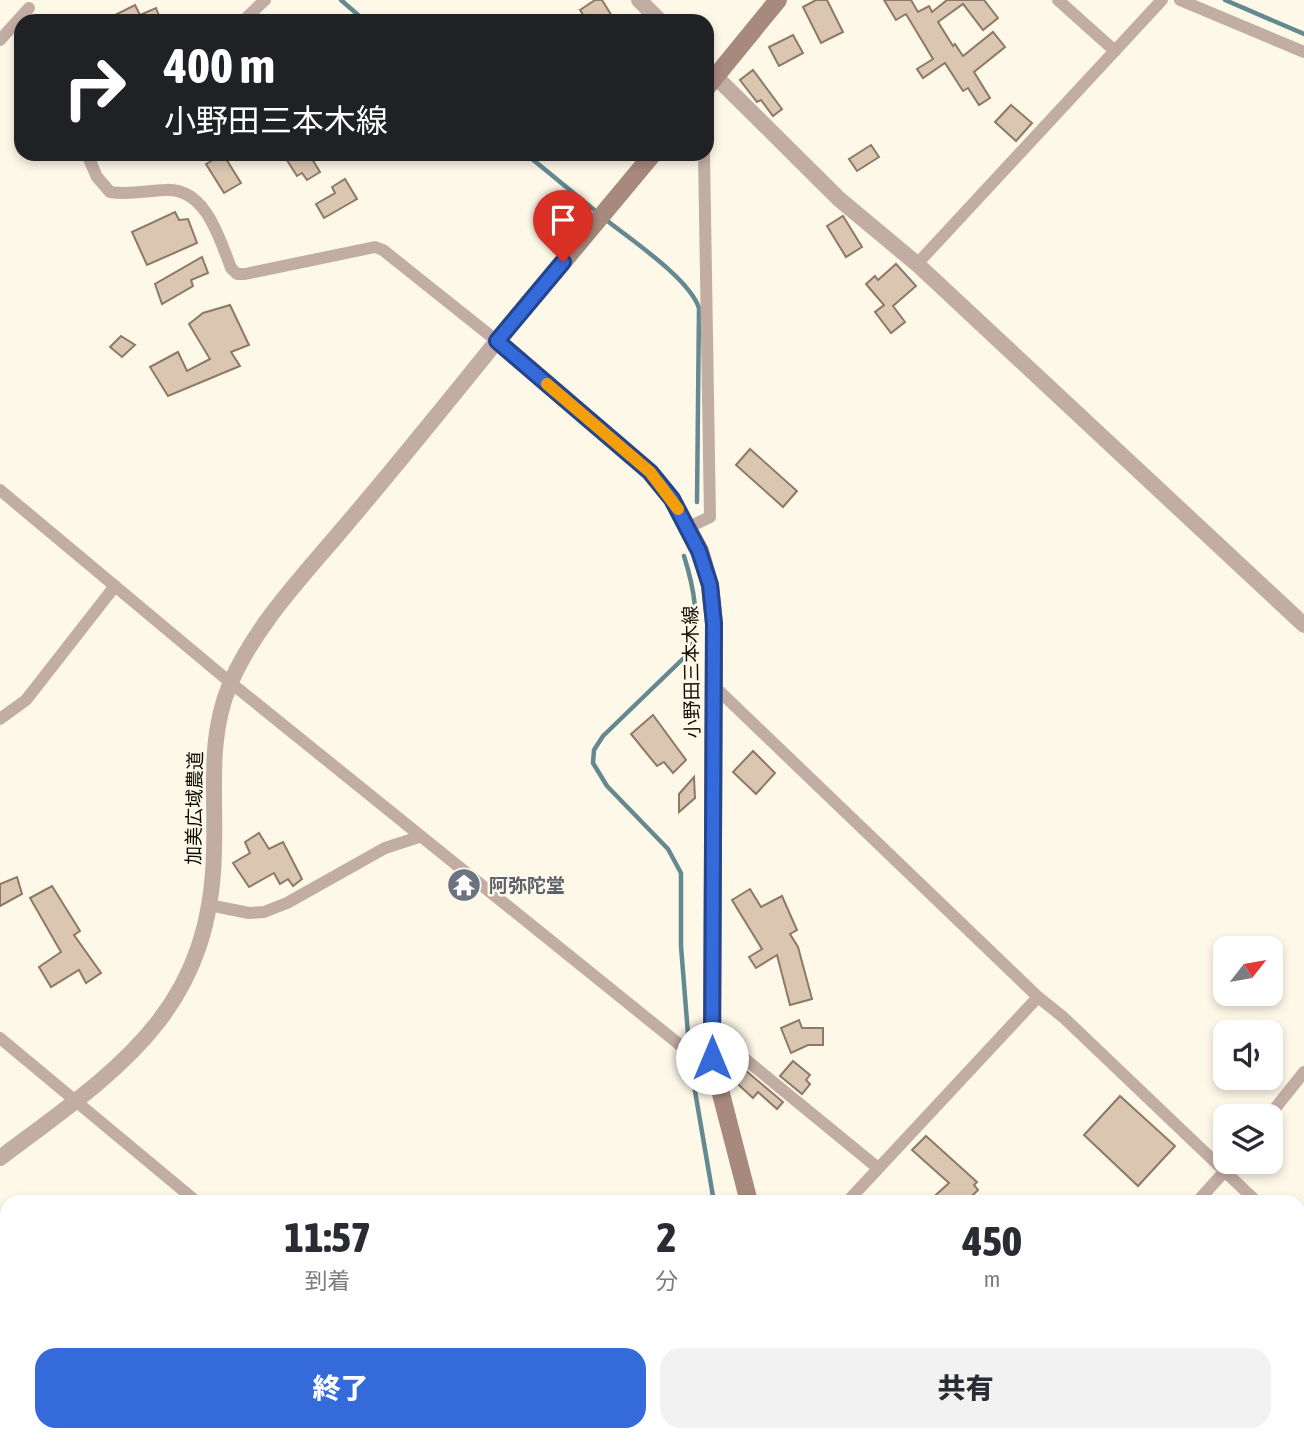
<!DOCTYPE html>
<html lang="ja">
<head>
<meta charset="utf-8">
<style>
	:root { --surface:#fff; --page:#f2f2f3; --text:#2b2b33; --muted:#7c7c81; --accent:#346ad9 }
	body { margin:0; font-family:"Asap Condensed","Noto Sans JP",sans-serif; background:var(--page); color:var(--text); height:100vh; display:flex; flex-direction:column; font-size:26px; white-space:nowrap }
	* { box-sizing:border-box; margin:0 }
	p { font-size:23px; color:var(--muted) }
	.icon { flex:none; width:38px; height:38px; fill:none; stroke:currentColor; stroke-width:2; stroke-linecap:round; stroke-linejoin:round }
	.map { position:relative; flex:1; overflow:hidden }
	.drawer { position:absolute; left:0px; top:1195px; width:1306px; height:247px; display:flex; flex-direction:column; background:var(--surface); border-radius:21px 21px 0 0; box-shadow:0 4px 10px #0003 }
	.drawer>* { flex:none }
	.banner { position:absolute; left:14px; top:14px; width:700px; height:147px; border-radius:21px; box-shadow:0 4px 10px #0003; background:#202124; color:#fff; overflow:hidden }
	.needle { width:46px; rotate:59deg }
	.controls { position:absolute; left:1213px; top:936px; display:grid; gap:14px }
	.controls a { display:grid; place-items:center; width:70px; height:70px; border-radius:14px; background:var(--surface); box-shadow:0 4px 10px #0003; font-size:35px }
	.pin { position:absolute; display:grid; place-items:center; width:60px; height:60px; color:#fff; margin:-72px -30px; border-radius:50% 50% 50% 0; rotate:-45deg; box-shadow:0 0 7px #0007 }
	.pin .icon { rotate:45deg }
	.me { position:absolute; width:77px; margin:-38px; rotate:0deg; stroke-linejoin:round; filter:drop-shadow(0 0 5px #0008) }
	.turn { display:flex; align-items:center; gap:24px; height:147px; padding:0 35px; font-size:32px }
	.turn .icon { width:91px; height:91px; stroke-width:2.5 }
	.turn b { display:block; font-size:49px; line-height:60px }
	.eta { display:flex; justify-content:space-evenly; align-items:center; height:119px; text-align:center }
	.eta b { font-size:42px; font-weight:800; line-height:49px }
	.cta { display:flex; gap:14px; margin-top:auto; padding:14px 35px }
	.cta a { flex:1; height:80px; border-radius:21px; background:var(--accent); color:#fff; font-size:28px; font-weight:800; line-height:80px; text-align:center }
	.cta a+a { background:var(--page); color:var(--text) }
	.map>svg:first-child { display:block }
</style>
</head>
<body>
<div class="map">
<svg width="1304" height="1441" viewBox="0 0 1304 1441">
	<rect width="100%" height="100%" fill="#fef8e8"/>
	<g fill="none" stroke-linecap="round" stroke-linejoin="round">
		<!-- stream -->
		<g stroke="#648990" stroke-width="4.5">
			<path d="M341 0 365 21"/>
			<path d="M1225 0 1304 34"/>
			<path d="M526 154 598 213"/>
			<path d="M605 219C631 240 689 278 699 308L697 502"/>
			<path d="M684 556C694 588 700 619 691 651L603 736 594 750 593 763 607 786 668 849 681 873V946L689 1047"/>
			<path d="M689 1056 714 1202"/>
			<path d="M0 1327 7 1333"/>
			<path d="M130 1435 137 1441"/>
			<path d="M771 1435 772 1441"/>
		</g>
	</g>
	<!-- building -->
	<g fill="#dac6b1" stroke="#8c7966" stroke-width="2">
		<path d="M595 0H602L615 21H587L580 10Z"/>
		<path d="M816 0H827L843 32 821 43 803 7Z"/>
		<path d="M884 0H911L918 12 929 6 932 12 947 0H984L998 18 983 30 963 4 938 22 953 46 955 44 963 56 993 32 1005 47 974 72 990 98 979 105 968 88 963 91 945 63 923 78 917 69 933 59 906 14 896 20Z"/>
		<path d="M135 5 140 15 156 8 161 21H103Z"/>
		<path d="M793 35 803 53 779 66 769 47Z"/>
		<path d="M753 70 782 109 773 116 761 100 757 102 740 80Z"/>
		<path d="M1011 105 1032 123 1016 141 995 122Z"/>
		<path d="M871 145 879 157 857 171 849 159Z"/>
		<path d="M223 154 241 183 224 193 206 164Z"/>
		<path d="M283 154H309L320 172 307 180 302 173 297 176Z"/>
		<path d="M345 179 357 199 324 218 316 204 335 193 332 187Z"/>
		<path d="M175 212 179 220 188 219 197 243 147 265 132 232Z"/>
		<path d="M843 216 862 247 846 257 827 226Z"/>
		<path d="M202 257 208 273 191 280 193 286 162 304 155 284Z"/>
		<path d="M896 264 916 286 893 306 905 322 891 333 875 312 884 305 866 284 875 276 878 280Z"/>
		<path d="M230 305 249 345 231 352 240 366 168 396 150 367 178 352 187 371 210 359 189 324 203 313Z"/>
		<path d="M121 336 135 345 122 357 110 347Z"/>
		<path d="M750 449 797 491 783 507 736 465Z"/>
		<path d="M653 715 686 760 673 773 664 762 657 766 631 734Z"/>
		<path d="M753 751 775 773 756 794 733 772Z"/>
		<path d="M694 777 695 798 679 812V794Z"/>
		<path d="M259 833 269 849 283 842 302 879 293 886 288 879 280 884 274 873 249 887 233 863 250 853 245 842Z"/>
		<path d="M17 877 22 894 0 906V884Z"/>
		<path d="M52 886 80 931 74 935 101 973 86 983 79 970 51 987 39 967 61 952 30 898Z"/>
		<path d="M750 889 761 907 782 896 797 930 790 934 798 947 812 999 790 1005 777 955 756 968 749 957 762 949 732 900Z"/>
		<path d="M799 1020 802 1028H823V1045H808L791 1053 781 1028Z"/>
		<path d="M793 1061 810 1075 806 1080 810 1084 802 1094 780 1076Z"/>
		<path d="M739 1065 783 1102 777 1109 758 1092 753 1098 729 1076Z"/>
		<path d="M1120 1096 1175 1146 1138 1186 1084 1135Z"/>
		<path d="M926 1136 977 1182 974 1185 978 1190 966 1202H928L949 1183 912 1150Z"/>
	</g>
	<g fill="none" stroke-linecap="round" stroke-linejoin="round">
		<!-- minor -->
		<g stroke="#c2ada5" stroke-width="12">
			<path d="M1058 0 1115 51"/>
			<path d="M1180 0 1304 52"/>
			<path d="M243 21 265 0"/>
			<path d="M0 40 29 8"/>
			<path d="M87 154 97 177 110 192C129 195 145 191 165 190 205 187 219 237 231 268L237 274H245L375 247 383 250 497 341"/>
			<path d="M917 264 1162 0"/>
			<path d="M0 490 231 683 685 1049 701 1059H712"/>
			<path d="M689 527 710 517 704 154"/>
			<path d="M713 685 1038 997 1063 1017 1257 1202"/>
			<path d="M0 719 26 700 115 586"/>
			<path d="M209 905 249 913 264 912 287 903 385 848 419 837"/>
			<path d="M712 1032 878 1168"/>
			<path d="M0 1038 197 1202"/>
			<path d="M1269 1116 1304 1072"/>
			<path d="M847 1202 1038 997"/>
			<path d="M1197 1202 1233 1162"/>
			<path d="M1298 1240 1304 1245"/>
			<path d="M478 1435 485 1441"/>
			<path d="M461 1441 468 1435"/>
			<path d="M975 1441 981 1435"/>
		</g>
		<!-- tertiary -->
		<g stroke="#c2ada5" stroke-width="16">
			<path d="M639 0 660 21"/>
			<path d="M707 68 839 199 917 264 1304 625"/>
			<path d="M0 1158C117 1070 211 1013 214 851 216 794 207 739 230 684 256 624 304 575 345 526 397 465 447 403 497 341"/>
		</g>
		<!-- secondary -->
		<g stroke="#a7897d" stroke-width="18">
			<path d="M707 87 778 0"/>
			<path d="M653 154 497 341 650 472 672 499 700 551 710 585 714 624 712 1059 749 1202"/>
			<path d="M810 1435 812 1441"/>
		</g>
	</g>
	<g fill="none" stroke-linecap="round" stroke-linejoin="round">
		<!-- route casing -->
		<g stroke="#22458d" stroke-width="18">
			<path id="route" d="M563 262 497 341 650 472 672 499 699 551 710 585 714 624 712 1058"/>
		</g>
		<!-- route -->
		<use href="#route" stroke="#346ad9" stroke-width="12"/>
		<!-- slow -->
		<path stroke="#f59e0b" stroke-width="12" d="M547 384 650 472 678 509"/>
	</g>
	<!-- icons -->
	<defs>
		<g id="temple-disc" transform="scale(1.75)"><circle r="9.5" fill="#6b7280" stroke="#fef8e8"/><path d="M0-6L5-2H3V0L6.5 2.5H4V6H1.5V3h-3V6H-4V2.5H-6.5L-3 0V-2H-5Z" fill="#fff"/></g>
	</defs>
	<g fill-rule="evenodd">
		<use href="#temple-disc" x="464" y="885"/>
	</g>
	<g text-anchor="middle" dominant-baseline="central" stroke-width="5" stroke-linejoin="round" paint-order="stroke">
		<!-- street labels -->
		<g font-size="19" fill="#0f0b04" stroke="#fef8e8">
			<text transform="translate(691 672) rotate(-91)">小野田三本木線</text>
			<text transform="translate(194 808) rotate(-89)">加美広域農道</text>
		</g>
		<!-- worship labels -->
		<g font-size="19" font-weight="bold" fill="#5b616d" stroke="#fef8e8" text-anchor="start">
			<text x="489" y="885">阿弥陀堂</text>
		</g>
	</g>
</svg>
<div class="controls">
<a><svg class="needle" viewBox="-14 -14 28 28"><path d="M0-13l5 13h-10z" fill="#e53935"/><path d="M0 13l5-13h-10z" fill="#7c7c81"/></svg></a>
<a><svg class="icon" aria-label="sound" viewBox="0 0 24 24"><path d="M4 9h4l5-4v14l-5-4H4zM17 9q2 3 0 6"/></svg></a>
<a><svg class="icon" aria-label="layers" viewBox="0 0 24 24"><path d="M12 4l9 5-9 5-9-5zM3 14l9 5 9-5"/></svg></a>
</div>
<div class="pin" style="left:563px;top:262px;background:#d93025"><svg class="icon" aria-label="arrive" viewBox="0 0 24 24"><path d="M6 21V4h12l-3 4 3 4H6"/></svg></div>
<svg class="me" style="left:712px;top:1058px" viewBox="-20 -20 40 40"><circle r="19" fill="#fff"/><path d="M0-13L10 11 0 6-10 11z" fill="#346ad9"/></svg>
<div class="banner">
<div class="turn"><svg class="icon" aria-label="right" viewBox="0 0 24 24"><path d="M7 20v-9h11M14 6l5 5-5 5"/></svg><div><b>400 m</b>小野田三本木線</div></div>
</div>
<section class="drawer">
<div class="eta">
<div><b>11:57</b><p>到着</p></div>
<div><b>2</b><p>分</p></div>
<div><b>450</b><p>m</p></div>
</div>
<div class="cta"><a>終了</a><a>共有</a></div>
</section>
</div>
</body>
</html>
